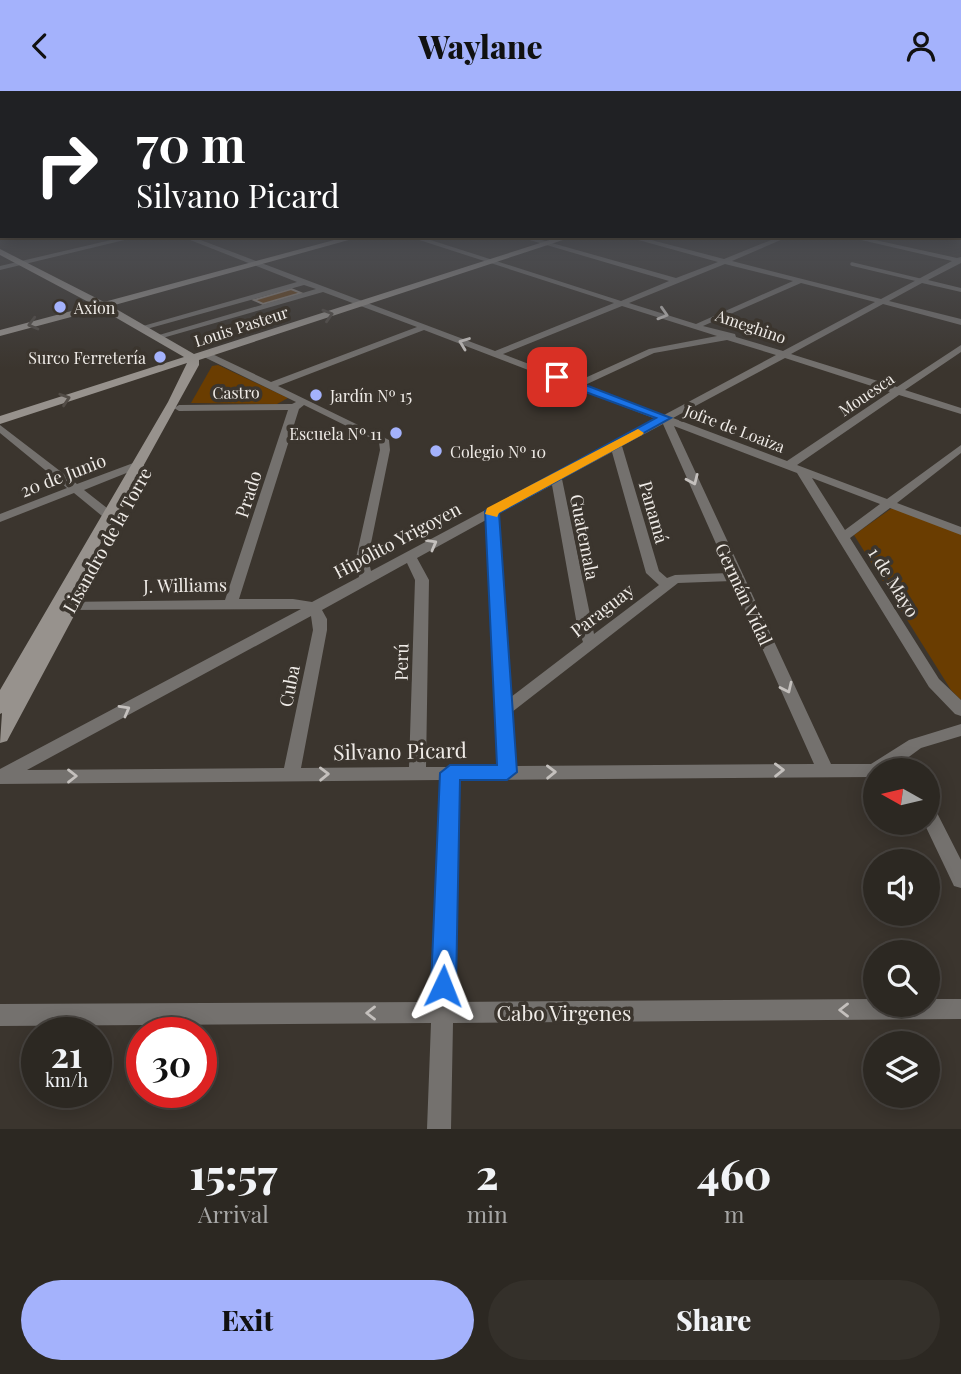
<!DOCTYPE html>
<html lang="en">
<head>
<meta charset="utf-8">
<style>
	:root { --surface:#2c2822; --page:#34302a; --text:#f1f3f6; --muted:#a6a6a5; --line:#484440; --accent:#a4b2fc }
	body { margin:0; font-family:"Playfair Display",serif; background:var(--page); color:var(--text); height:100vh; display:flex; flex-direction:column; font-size:26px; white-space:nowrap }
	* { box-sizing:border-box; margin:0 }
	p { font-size:23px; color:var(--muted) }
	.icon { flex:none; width:38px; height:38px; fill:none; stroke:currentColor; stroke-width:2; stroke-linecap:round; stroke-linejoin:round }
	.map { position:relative; height:1038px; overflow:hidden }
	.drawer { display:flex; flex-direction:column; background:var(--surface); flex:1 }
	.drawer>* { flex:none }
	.guide { position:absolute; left:0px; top:0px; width:962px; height:147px; box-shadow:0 4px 18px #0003,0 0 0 2px var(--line); background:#202124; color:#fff; overflow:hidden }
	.needle { width:46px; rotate:278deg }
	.buttons { position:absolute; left:863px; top:667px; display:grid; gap:14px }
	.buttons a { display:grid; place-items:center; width:77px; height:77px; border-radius:50%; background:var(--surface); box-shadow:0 4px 18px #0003,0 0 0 2px var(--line); font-size:35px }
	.speed { position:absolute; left:21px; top:926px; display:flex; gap:14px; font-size:35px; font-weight:700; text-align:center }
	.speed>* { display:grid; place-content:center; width:91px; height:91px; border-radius:50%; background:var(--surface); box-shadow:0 4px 18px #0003,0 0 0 2px var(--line); line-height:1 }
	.speed small { font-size:18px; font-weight:400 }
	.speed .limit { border:10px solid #d22; background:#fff; color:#111 }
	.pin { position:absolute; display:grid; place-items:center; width:60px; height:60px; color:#fff; margin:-30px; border-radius:14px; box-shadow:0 4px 10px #0006 }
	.me { position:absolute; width:77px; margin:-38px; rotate:2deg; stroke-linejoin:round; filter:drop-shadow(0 0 5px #0008) }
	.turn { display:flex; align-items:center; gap:24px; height:147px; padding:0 21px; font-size:32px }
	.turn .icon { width:91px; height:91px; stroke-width:2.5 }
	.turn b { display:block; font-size:49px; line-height:60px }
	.eta { display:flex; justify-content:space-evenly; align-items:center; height:119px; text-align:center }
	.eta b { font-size:42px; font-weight:800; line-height:49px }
	.primary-button { display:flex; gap:14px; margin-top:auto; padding:14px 21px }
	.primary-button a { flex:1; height:80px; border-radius:42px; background:var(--accent); color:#111; font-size:28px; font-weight:800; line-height:80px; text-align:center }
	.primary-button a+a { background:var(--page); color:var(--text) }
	header { display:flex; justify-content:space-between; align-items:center; height:91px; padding:0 21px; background:var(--accent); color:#111; font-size:32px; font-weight:800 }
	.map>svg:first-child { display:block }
</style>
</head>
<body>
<header><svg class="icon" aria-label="back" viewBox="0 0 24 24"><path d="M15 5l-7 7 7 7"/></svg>Waylane<svg class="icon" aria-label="person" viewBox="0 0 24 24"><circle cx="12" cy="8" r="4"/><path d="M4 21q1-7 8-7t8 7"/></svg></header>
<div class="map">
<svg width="961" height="1038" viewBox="0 0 961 1038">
	<rect width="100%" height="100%" fill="#3b352e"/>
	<!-- green -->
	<g fill="#6a3d01">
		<path d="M218 274 288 307 277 313 191 312 212 275Z"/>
		<path d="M892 417 961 443V609L951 599 854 444Z"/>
	</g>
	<!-- building -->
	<path fill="#6a451d" stroke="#8b837c" stroke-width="2" d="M291 198 301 202 263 213 254 209Z"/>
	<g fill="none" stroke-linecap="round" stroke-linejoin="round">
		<!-- lane -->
		<path stroke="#74716e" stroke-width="3.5" d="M852 173 919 189"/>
		<!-- street -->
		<g fill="#74716e" fill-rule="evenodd">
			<path d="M128 145H141L0 179V175Z"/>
			<path d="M180 145H190L495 260 614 212 407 145H418L621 210 669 190 516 145H527L676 187 718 171 624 145H636L724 168 781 145H790L732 170 881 208 952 170 844 145H857L957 167 961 166V172L928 189 961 197V201L922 192 889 210 961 228V234L883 213 791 263 897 296 961 254V261L905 299 961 317V323L899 304 797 374 887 408 961 354V362L897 412 961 436V444L890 417 850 447 939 588 961 609V625L955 623 929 596 797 382 674 335 831 673H871L909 649 961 633V645L921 657 891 679H875V686L458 689 454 911 875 908V914H928V908H961V928L453 932 451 1038H427L431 932 0 935V913L432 911 441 689 0 693V678L301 518 62 519 55 515 62 511 225 509 288 319 179 320 174 317 179 314 292 313 296 311 202 265V261H208L271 291 417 236 323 201 159 248V244L316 198 304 194 143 239V235L297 191ZM725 173 793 190 696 233 629 212ZM801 192 875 211 783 260 736 246 735 243 703 235ZM622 215 717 245 649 258 576 291 503 263ZM424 239 656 328 371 480 368 467 390 359 389 349 278 295ZM727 249 776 264 664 324 585 294 654 262ZM785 267 890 301 787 370 673 327ZM304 314 379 351 380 359 356 467 359 486 312 511 293 508H239L299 318ZM663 333 729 482 675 484 667 487 659 480 622 355ZM612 361 646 482 659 494 594 543 562 388ZM812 387 880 413 845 439ZM552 394 577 534 583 551 511 606 498 423ZM486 429 498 676H426L429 489 417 467ZM407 472 415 489 409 676 301 677 327 539V528L322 519ZM732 490 814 673 515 675 512 621 678 492ZM311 525 313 539 284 677 27 679Z"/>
			<path d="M0 334 77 393 136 371H144V375L84 399 121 428 123 431 121 434H113L74 402 0 431V423L67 397 0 342Z"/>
			<path d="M928 714 934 716 961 769V797L954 795 924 732H928Z"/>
		</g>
		<!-- secondary -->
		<path fill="#97928d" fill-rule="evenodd" d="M349 145H363L111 215 194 263 562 145H575L199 269V274L81 488 89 489 91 493 7 650 0 652 2 622 0 623V599L168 311 187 272 0 333V325L184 266 101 218 0 245V239L94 214 0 164V158L104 211Z"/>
	</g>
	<!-- one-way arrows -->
	<defs><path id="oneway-chevron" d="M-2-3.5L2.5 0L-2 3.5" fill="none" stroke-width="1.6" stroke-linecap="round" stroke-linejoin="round" transform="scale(1.75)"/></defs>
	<g stroke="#c4c0bd">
		<use href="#oneway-chevron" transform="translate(663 223) rotate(17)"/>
		<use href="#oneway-chevron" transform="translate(464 252) rotate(-159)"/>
		<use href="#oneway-chevron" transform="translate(693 389) rotate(66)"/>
		<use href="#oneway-chevron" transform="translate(432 453) rotate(-29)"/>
		<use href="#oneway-chevron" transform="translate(787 597) rotate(65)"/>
		<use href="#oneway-chevron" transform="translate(125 619) rotate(-29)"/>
		<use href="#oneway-chevron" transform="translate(779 679) rotate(-1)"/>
		<use href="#oneway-chevron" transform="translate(551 681) rotate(-1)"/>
		<use href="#oneway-chevron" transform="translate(324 683) rotate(-1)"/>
		<use href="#oneway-chevron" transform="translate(72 685)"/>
		<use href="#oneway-chevron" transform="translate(844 919) rotate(180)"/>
		<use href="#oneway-chevron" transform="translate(371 922) rotate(180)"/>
	</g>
	<g stroke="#524c46">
		<use href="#oneway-chevron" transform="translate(328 224) rotate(-17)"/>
		<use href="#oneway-chevron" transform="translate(33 233) rotate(165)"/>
		<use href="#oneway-chevron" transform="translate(65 308) rotate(-18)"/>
	</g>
	<!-- sky -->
	<linearGradient id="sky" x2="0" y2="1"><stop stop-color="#201d19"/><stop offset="0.48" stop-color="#4f5157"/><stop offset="1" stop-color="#4f5157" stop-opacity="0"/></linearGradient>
	<rect width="961" height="278" fill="url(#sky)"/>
	<!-- route -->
	<path fill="#1a73e8" stroke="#114b97" stroke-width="2" d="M557 283 671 327 499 422 517 681 507 689H460L456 895 452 903 443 906 435 903 431 895 440 682 450 674H497L485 420 656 327 553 289V284Z"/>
	<!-- slow -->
	<path fill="#f59e0b" d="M638 338 644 342 642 344 499 422 497 426 485 423 487 417Z"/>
	<!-- markers -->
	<g fill="#a4b2fc" stroke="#3b352e" stroke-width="2.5">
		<circle cx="60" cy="216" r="7"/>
		<circle cx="160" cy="266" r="7"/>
		<circle cx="316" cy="304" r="7"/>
		<circle cx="396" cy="342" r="7"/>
		<circle cx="436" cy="360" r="7"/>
	</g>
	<g text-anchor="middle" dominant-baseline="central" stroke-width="7" stroke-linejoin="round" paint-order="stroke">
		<!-- far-poi labels -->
		<g font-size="16" fill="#efebe7" stroke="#3b352e" text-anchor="start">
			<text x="74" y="216">Axion</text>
			<text x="146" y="266" text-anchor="end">Surco Ferretería</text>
			<text x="330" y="304">Jardín Nº 15</text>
			<text x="382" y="342" text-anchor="end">Escuela Nº 11</text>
			<text x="450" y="360">Colegio Nº 10</text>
		</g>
		<!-- far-street labels -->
		<g font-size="16" fill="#efebe7" stroke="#3b352e">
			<text transform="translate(241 235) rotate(-18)">Louis Pasteur</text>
			<text transform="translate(751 235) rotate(19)">Ameghino</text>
			<text transform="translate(236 301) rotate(-1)">Castro</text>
			<text transform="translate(866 303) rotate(-34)">Mouesca</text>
			<text transform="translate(735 337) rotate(21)">Jofre de Loaiza</text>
		</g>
		<!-- street labels -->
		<g font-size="18" fill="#efebe7" stroke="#3b352e">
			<text transform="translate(63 384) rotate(-21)">20 de Junio</text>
			<text transform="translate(248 403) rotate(-72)">Prado</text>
			<text transform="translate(654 421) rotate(74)">Panamá</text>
			<text transform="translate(585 446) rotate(79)">Guatemala</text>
			<text transform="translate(107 449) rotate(-61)">Lisandro de la Torre</text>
			<text transform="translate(397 449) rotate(-28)">Hipólito Yrigoyen</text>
			<text transform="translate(894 491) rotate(58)">1 de Mayo</text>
			<text transform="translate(185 494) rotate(-1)">J. Williams</text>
			<text transform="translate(744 503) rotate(65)">Germán Vidal</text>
			<text transform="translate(602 519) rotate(-38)">Paraguay</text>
			<text transform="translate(401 571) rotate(-89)">Perú</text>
			<text transform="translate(289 595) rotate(-79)">Cuba</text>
		</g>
		<!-- near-street labels -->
		<g font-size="21" fill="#efebe7" stroke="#3b352e">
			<text transform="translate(400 659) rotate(-1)">Silvano Picard</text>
			<text x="564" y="921">Cabo Virgenes</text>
		</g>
	</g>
</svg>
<div class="buttons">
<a><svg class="needle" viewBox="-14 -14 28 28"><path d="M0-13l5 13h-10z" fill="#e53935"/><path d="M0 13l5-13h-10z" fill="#a6a6a5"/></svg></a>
<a><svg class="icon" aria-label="sound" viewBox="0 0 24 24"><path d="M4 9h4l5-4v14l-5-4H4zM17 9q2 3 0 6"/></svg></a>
<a><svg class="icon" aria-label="search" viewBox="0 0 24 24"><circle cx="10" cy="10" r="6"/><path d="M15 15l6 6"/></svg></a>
<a><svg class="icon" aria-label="layers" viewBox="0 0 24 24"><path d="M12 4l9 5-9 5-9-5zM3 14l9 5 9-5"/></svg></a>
</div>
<div class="speed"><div>21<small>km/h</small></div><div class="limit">30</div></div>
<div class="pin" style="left:557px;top:286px;background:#d93025"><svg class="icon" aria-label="arrive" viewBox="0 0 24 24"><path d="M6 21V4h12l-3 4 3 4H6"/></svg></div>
<svg class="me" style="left:443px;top:895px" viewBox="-20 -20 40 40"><path d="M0-17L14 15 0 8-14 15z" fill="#1a73e8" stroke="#fff" stroke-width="4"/></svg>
<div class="guide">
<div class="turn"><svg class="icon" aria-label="right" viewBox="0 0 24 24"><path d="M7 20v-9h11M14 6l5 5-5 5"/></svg><div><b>70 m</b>Silvano Picard</div></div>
</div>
</div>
<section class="drawer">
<div class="eta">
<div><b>15:57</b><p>Arrival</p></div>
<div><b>2</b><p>min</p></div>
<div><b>460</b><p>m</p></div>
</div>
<div class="primary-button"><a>Exit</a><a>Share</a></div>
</section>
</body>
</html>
